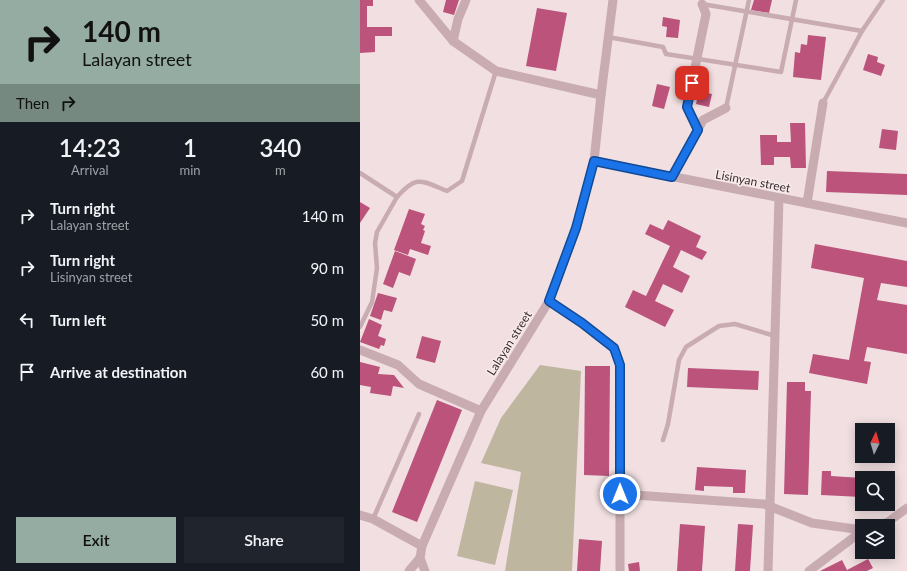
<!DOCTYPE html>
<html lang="en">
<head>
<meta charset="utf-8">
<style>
	:root { --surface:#171b24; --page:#20242c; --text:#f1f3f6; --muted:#9ea1a6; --accent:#94aca1 }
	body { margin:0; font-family:Lato,sans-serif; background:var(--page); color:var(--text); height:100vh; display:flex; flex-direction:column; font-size:15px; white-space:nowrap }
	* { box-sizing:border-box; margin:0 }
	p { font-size:13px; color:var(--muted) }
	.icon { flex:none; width:22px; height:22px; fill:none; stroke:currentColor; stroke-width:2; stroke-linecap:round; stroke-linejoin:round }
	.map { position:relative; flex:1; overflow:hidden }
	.sheet { display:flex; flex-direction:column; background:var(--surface); width:360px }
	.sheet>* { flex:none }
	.top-card { background:#94aca1; color:#111; overflow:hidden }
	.needle { width:26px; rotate:5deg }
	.fabs { position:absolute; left:495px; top:423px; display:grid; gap:8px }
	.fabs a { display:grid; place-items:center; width:40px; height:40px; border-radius:0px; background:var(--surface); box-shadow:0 2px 10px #0003; font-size:20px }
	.pin { position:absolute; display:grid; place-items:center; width:34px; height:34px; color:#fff; margin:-17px; border-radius:8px; box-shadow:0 2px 6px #0006 }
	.me { position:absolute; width:44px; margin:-22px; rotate:0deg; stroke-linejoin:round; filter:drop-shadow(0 0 3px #0008) }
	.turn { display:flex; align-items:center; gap:14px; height:84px; padding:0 16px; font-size:18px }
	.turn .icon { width:52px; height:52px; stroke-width:2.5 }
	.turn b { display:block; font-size:28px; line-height:34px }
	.then { display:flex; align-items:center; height:38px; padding:0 16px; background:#0003; gap:8px; font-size:15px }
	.eta { display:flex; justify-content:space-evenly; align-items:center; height:68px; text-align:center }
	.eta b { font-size:24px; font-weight:600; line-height:28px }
	.cta { display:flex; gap:8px; margin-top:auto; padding:8px 16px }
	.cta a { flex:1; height:46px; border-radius:0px; background:var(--accent); color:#111; font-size:16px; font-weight:600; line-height:46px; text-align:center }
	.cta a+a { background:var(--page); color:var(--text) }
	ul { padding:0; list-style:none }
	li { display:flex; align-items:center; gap:12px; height:52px; padding:0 16px }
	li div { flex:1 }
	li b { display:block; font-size:15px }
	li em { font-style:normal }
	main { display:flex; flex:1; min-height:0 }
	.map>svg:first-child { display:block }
</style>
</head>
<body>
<main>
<section class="sheet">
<div class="top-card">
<div class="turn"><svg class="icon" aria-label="right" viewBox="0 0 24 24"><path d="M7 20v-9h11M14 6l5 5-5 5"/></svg><div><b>140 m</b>Lalayan street</div></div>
<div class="then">Then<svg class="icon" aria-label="right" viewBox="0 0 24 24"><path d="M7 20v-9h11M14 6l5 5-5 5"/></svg></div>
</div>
<div class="eta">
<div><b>14:23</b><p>Arrival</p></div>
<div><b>1</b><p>min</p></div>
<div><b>340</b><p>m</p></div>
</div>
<ul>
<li><svg class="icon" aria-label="right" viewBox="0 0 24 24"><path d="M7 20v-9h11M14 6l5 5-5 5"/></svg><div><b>Turn right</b><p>Lalayan street</p></div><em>140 m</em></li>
<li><svg class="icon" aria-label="right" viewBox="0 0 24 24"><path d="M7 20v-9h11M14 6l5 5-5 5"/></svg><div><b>Turn right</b><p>Lisinyan street</p></div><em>90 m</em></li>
<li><svg class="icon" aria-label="left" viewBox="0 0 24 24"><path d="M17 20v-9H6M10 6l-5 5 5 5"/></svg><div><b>Turn left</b></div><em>50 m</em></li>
<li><svg class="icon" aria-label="arrive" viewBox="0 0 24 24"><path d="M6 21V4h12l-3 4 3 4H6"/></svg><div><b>Arrive at destination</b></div><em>60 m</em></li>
</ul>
<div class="cta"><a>Exit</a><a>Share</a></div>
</section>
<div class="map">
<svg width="547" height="571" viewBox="0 0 547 571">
	<rect width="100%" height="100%" fill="#f1dfe1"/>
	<!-- green -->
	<g fill="#bfb6a0">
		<path d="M180 365 221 371 212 571H145L161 472 121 463 141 418Z"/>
		<path d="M115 481 153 490 135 565 97 556Z"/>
	</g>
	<!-- building -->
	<g fill="#bb537b">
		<path d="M0 0H13V6H7V27H32V36H15V52L0 53Z"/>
		<path d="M86 0H99L94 15 83 12Z"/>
		<path d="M394 0H412L409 13 391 10Z"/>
		<path d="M177 8 207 13 196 71 166 66Z"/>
		<path d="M303 17 320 20 318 38 306 37 307 27 302 26Z"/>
		<path d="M448 35 466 37 461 80 433 77 435 52 440 53 441 44 447 45Z"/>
		<path d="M508 54 518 57 517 62 525 65 521 76 503 70Z"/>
		<path d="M297 84 310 87 304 109 292 106Z"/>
		<path d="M339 91 352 94 349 107 336 104Z"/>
		<path d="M430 123H445L446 168H431L430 157H414V165H401L400 135H417V142H431Z"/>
		<path d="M522 129 538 131 536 150 519 148Z"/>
		<path d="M467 171 547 174V195L466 192Z"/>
		<path d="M0 202 10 208 0 223Z"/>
		<path d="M49 209 65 214 61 224 65 226 63 230 65 231 61 243 71 246 68 255 50 249 48 255 34 250Z"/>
		<path d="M308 220 341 236 336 247 347 252 342 260 321 250 313 267 330 276 322 293 303 284 295 301 314 310 305 327 265 307 273 290 286 296 310 246 285 234 290 224 303 230Z"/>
		<path d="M455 244 547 261V287L521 283 517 300 547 305V354L507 347 504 361 511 362 507 384 449 373 453 354 489 360 504 278 451 268Z"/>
		<path d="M35 251 56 259 50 276 39 272 33 288 23 284Z"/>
		<path d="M18 293 37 298 32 312 24 310 21 320 10 316Z"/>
		<path d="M9 319 22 325 18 336 26 339 24 346 21 345 19 349 0 342Z"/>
		<path d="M62 336 81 341 75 363 56 358Z"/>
		<path d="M0 362 20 367 18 374 34 375 44 388 33 386 31 396 10 393 11 387 0 385Z"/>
		<path d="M225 366H250L249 476 224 475Z"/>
		<path d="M328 368 399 371 398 390 327 387Z"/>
		<path d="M427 382H445V391H451L448 495 424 494Z"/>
		<path d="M77 400 102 410 57 522 32 512Z"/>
		<path d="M337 467 386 470 385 493H373V487L344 486V491L335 490Z"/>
		<path d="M462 471H471V476L502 478V497L461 495Z"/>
		<path d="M507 473 515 474 514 478H506Z"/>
		<path d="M320 524 345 526 342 571H317Z"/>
		<path d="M378 524 393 525 390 571H375Z"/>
		<path d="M219 539 242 541 240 571H217Z"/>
		<path d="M508 559 513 568 507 571H460L482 560 487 570Z"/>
		<path d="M279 562 280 571H269L268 564Z"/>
	</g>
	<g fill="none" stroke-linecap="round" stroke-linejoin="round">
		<!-- service -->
		<g stroke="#c8acb1" stroke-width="4.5">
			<path d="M342 4 502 31"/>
			<path d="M248 37 303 47 306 54 421 72 436 0"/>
			<path d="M463 103 502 31 523 0"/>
			<path d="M366 108 389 0"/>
			<path d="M0 173 37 197C57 174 62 181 87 191L102 181 136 71"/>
			<path d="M0 327 12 302 17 268 15 243 17 232 37 197"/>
			<path d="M303 440 308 424 319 360 326 347 359 326 375 324 415 336"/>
			<path d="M13 519 59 414"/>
		</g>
		<!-- minor -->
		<g stroke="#c8acb1" stroke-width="9">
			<path d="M59 0 93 41 136 71 241 95"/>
			<path d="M93 41 98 19 106 0"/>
			<path d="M338 130 327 107 346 14 342 4"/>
			<path d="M234 161 547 223"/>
			<path d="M312 177 343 120 366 108"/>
			<path d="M447 203 463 103"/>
			<path d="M189 301 222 323 254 348 260 365V571"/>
			<path d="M0 350 38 365 59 384 121 411"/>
			<path d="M260 494 404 504 452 523 502 530"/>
			<path d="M0 515 13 519 62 546"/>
			<path d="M516 526 528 522 547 508"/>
			<path d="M49 571 60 558"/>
			<path d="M65 571 60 558 62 546 121 411 189 301 216 229 234 161 241 95 253 0"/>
			<path d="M408 571 419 198"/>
			<path d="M449 571 502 531"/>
		</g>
	</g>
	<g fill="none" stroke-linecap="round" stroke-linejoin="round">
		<!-- route casing -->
		<g stroke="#114b97" stroke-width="10">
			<path id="route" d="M260 494V365L254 348 222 323 189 301 216 228 234 161 312 177 338 130 327 107 332 83"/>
		</g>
		<!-- route -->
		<use href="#route" stroke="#1a73e8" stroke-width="7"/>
	</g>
	<g text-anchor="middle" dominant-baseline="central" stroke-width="3" stroke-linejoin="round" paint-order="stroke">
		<!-- street labels -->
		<g font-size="12" fill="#372a2e" stroke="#f9ebec">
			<text transform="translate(393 181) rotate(11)">Lisinyan street</text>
			<text transform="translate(149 343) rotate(-58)">Lalayan street</text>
		</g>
	</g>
</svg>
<div class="fabs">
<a><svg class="needle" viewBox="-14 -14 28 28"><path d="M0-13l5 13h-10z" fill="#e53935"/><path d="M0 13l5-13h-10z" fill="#9ea1a6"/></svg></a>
<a><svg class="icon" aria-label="search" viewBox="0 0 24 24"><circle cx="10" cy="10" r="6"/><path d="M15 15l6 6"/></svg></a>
<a><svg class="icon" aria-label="layers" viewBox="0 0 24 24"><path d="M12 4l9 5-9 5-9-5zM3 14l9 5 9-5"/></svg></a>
</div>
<div class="pin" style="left:332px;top:83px;background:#d93025"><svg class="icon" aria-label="arrive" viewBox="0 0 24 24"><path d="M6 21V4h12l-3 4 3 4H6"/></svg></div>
<svg class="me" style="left:260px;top:494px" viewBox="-20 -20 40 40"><circle r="17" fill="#1a73e8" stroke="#fff" stroke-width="3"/><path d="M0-11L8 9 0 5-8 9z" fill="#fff"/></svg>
</div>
</main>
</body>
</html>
